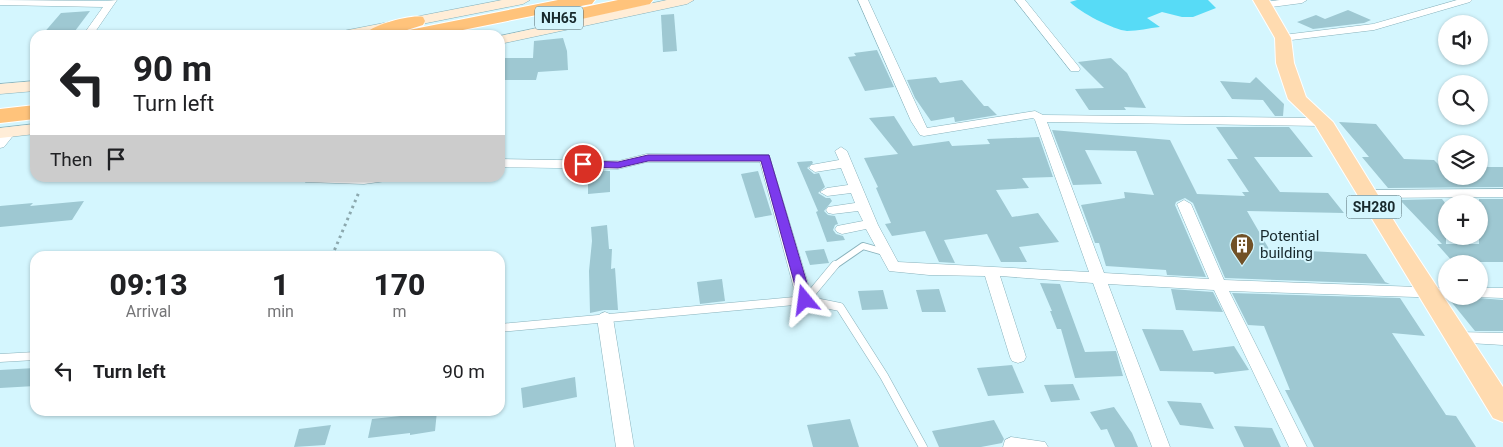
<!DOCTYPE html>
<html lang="en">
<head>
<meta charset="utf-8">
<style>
	:root { --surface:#fff; --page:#f2f2f2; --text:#202124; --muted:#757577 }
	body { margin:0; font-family:Roboto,sans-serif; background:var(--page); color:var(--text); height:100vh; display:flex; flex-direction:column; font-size:19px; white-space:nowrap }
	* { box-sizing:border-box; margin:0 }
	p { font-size:16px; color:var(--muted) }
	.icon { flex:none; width:28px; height:28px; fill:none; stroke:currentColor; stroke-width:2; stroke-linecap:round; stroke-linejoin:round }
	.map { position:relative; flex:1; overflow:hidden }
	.panel { position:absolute; left:30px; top:251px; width:475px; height:165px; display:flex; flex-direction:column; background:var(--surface); border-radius:15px; box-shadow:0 1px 4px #0004 }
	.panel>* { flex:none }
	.guide { position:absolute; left:30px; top:30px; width:475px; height:152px; border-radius:15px; box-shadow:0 1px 4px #0004; background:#fff; color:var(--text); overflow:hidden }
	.buttons { position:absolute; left:1438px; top:15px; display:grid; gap:10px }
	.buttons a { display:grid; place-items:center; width:50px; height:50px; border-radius:50%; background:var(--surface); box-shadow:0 1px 4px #0004; font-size:25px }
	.pin { position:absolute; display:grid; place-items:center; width:42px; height:42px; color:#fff; margin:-21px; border:2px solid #fff; border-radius:50%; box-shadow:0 1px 5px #0007 }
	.me { position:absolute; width:55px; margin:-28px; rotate:344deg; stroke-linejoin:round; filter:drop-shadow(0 0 4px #0008) }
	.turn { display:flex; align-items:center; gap:18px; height:105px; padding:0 20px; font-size:22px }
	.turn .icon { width:65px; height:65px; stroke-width:2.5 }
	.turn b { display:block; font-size:35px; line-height:42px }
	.then { display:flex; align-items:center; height:48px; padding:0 20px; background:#0003; gap:10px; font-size:19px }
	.eta { display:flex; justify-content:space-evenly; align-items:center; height:85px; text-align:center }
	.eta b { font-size:30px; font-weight:800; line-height:35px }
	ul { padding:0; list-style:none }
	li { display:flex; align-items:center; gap:15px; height:70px; padding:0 20px }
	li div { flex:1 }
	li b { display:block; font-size:19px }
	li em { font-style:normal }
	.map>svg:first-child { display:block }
</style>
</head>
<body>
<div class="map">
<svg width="1503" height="447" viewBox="0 0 1503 447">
	<rect width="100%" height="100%" fill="#d4f6fe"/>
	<!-- water -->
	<path fill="#57dbf6" d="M1077 0H1208L1216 8 1193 17H1182L1162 12 1147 18 1160 27C1149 28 1138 31 1127 31 1114 30 1079 12 1070 2Z"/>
	<!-- building -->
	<g fill="#9ec8d2">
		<path d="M1348 10 1371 20 1364 23 1313 29 1297 22 1316 15 1325 19Z"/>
		<path d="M90 11 72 35H42L61 13Z"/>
		<path d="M674 14 677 51 663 52 661 15Z"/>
		<path d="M563 38 567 51 568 70 538 72 536 80H504V58H533L534 41Z"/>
		<path d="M877 50 894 87 865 91 848 57 856 56 854 53Z"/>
		<path d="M1111 58 1127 73 1146 108 1124 107 1126 110H1089L1075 89 1104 88 1078 62Z"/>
		<path d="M936 77 940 83 962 80 984 106H988L997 115 955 122 954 117 931 121 915 98 907 80Z"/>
		<path d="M1256 77 1284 104 1283 116H1275L1263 100 1232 99 1220 81 1250 83Z"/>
		<path d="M894 116 913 146 949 141 952 146 990 144 987 139 1039 137 1053 177 1022 178 1029 188 996 190 1012 217 1038 213 1059 242 1019 247 1027 262H1001L987 234 944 240 955 263 939 262 925 231 892 236 885 224 891 223 876 188 878 187 864 158 898 154 869 118Z"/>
		<path d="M1339 122 1376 124 1404 159 1434 160 1446 172V176H1479V167H1503V187L1388 188 1362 157H1369Z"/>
		<path d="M1216 127H1289L1313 157H1254L1280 192 1328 193 1344 213 1247 211 1269 249 1366 254 1385 282 1390 284 1225 278 1193 203 1185 198 1176 202 1175 205 1206 277 1167 275 1166 270 1106 266 1099 243H1095L1081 205 1125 198 1124 192 1154 195 1136 151 1085 150 1102 184 1073 185 1052 130 1170 140 1197 194 1245 196 1242 192H1249L1227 159H1238Z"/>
		<path d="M812 161 813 163 807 168 814 174 819 173 825 187 818 193 826 198H830L832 201 824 211 828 215 835 216 838 224 835 225 833 230 836 234 843 236 845 240 827 242 816 212 818 211 797 162Z"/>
		<path d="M588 170 610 171V192L588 194Z"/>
		<path d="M758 171 772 215 755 218 741 174Z"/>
		<path d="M1442 199 1446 204V244H1479V199H1503V262H1453L1437 244H1442L1400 200Z"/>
		<path d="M84 201 72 220 0 227V206L33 203 30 206Z"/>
		<path d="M607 225 609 249H612L611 269 615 268 618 310H604L590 313 589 271 592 241 591 227Z"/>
		<path d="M824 249 829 263 810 265 805 251Z"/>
		<path d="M722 279 725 301 700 304 697 282Z"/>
		<path d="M1040 283 1060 284 1085 352 1116 351 1123 376 1075 378 1061 329H1057L1050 311H1052Z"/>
		<path d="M939 289 946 312H922L916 290Z"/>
		<path d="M1171 289 1213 292 1223 312 1176 310Z"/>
		<path d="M883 290 888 309 862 310 858 291Z"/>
		<path d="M1232 293 1400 298 1425 336 1392 333 1446 415 1456 416 1476 447H1314L1285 390H1290L1264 326 1248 325Z"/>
		<path d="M1454 296 1503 300V331H1475L1449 299Z"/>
		<path d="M1142 329 1183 330 1193 351 1234 346 1249 370 1215 374 1213 372 1160 371Z"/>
		<path d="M1012 365 1024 393 988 396 977 368Z"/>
		<path d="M35 368V386L0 388V370Z"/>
		<path d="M575 377 577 397 523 408 521 388Z"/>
		<path d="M1073 384 1080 400 1051 402 1044 385Z"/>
		<path d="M1167 401 1201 403 1214 429 1180 425Z"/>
		<path d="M1114 407 1132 433 1138 447H1115L1107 429 1101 430 1090 412Z"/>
		<path d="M410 411H437L435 431 410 435V433L368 438 372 419 410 415Z"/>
		<path d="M850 419 859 447H813L807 425Z"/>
		<path d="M994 420 1004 439 1002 443 981 447H939L932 431Z"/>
		<path d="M331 425 325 445 294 447 299 429Z"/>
		<path d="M1234 426 1272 428 1281 447H1244Z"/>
	</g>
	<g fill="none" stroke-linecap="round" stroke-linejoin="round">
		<!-- lane-far1 casing -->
		<g stroke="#88b2bc" stroke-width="8">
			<path id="lane-far1" d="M834 266 863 246 884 252"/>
		</g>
		<!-- lane casing -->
		<g stroke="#88b2bc" stroke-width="9">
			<g id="lane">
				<path d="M806 300 835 265"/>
				<path d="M500 328 805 300 840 307 884 376 923 447"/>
				<path d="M0 358 35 356"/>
			</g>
		</g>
		<!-- street casing -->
		<g stroke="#88b2bc" stroke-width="1">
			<g id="street">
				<path d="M0 0 106 1 117 0 93 35H83L103 7 0 5Z"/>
				<path d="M858 0H868L927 128 1035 111 1043 115 1323 118 1329 122 1323 126 1047 122 1104 273 1209 279 1177 204 1184 200 1191 204 1224 280 1446 288V296H1452L1446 298 1229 291 1307 447H1289L1214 290 1108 284 1170 447H1152L1093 283 1000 276 1026 357 1024 361 1018 363 1012 361 1010 357 985 276 929 275 889 271 866 229 842 234 837 232 835 229 837 226 863 221 858 211 833 214 828 213 826 210 828 207 855 203 851 193 827 196 820 192 827 188 848 185 841 168 815 172 809 168 811 165 839 160 835 151 841 147 847 151 878 225 898 262 1089 272 1035 120 1033 118 924 136 920 135 911 121Z"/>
				<path d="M1015 0H1025L1079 67 1080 69 1079 71H1071Z"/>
				<path d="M1280 0H1307L1302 3 1264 8 1259 5 1264 2Z"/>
				<path d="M1457 0H1472L1470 2 1374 30 1283 41 1278 38 1283 35 1373 24Z"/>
				<path d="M10 128 16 132 4 147 0 148V136L6 129Z"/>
				<path d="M647 154 769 155 813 300 810 304 805 306 800 304 797 300 760 162H647L618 169 500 167V159L618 161Z"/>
				<path d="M300 178H387L386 181 364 184 306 182Z"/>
				<path d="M1503 189V197L1367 198 1360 194 1367 190Z"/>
				<path d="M1479 288H1503V298L1474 297 1479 296Z"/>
				<path d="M605 312 610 314 613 318 634 447H616L597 318 600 314Z"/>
				<path d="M1457 332 1503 333V345L1451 342 1449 338 1451 334Z"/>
				<path d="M1011 437 1045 442 1048 447H1003L1005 440Z"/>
			</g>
		</g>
		<!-- secondary casing -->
		<g stroke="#88b2bc" stroke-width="1">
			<g id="secondary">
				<path d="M502 0H530L523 4 366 35H336L338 32 343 31Z"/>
				<path d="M667 0H694L687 4 500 44V36Z"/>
				<path d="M35 81V91L0 94V84Z"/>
				<path d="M35 124V134L0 138V128Z"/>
			</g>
		</g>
		<!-- primary casing -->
		<g stroke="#fff" stroke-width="2">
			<path id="primary" d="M1253 0H1269L1291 38 1294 63 1306 97 1333 122 1399 229 1503 387V422L1493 418 1315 125 1288 99 1276 63 1275 38Z"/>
		</g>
		<!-- highway casing -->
		<g stroke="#fff" stroke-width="2">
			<g id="highway">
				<path d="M558 0H595L592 4 586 5 438 35H399L402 31 390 35H364C371 25 411 14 423 17L425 21 423 25 404 31Z"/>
				<path d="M618 0H653L650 4 568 22 561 20 559 16 561 12Z"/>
				<path d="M35 105V119L0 123V109Z"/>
			</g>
		</g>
		<!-- path -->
		<path stroke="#8ca8ae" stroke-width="3" stroke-dasharray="2.5 4" stroke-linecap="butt" d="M332 256 359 192"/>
		<!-- lane-far1 -->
		<use href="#lane-far1" stroke="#fff" stroke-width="6"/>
		<!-- lane -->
		<use href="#lane" stroke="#fff" stroke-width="8"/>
		<!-- street -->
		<use href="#street" fill="#fff" fill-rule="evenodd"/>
		<!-- secondary -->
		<use href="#secondary" fill="#ffedd7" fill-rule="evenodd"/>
		<!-- primary -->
		<use href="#primary" fill="#ffdbb0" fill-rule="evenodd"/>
		<!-- highway -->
		<use href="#highway" fill="#ffc37b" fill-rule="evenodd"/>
	</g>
	<!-- route -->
	<path fill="#7c3aed" stroke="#51269a" d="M648 155H769L812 300 810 303H801L799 300 761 161H648L618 168 583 167 578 164 583 161 618 162Z"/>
	<!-- icons -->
	<defs>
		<g id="building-pin" transform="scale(1.25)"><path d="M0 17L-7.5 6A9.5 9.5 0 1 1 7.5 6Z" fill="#715127" stroke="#d4f6fe"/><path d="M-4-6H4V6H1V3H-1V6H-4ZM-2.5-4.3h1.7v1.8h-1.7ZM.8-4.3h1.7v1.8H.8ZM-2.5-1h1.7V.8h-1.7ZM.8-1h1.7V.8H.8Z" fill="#fff"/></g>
	</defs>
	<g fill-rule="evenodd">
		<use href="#building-pin" x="1242" y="245"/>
	</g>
	<g text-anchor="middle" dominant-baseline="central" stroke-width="4" stroke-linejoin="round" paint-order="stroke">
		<!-- shield labels -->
		<g fill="#d4f6fe" stroke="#50666c" stroke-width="1">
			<rect x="535" y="6.5" width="48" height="23" rx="4"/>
			<rect x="1346.5" y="195.5" width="55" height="23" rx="4"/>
		</g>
		<g font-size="14" font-weight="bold" fill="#18292d">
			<text x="559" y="18">NH65</text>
			<text x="1374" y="207">SH280</text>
		</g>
		<!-- poi labels -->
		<g font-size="15" fill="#18292d" stroke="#d4f6fe" text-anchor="start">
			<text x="1260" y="236">Potential<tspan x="1260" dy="17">building</tspan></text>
		</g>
	</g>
</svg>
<div class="buttons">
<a><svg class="icon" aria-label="sound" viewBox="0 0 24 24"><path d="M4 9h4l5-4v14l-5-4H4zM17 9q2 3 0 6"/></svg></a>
<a><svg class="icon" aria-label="search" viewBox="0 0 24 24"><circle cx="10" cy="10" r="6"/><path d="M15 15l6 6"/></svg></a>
<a><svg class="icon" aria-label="layers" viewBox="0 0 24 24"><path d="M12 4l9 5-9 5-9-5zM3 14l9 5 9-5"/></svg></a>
<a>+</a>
<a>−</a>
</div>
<div class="pin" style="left:583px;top:164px;background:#d93025"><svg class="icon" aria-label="arrive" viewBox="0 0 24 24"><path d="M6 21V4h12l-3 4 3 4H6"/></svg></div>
<svg class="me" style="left:805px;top:300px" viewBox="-20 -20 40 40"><path d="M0-17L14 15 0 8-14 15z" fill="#7c3aed" stroke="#fff" stroke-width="4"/></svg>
<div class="guide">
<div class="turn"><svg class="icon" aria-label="left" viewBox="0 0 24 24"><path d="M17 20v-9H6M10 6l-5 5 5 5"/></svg><div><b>90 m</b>Turn left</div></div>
<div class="then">Then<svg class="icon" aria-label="arrive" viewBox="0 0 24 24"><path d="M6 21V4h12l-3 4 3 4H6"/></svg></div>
</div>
<section class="panel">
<div class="eta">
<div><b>09:13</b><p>Arrival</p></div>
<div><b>1</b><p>min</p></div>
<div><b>170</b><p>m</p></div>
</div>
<ul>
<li><svg class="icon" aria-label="left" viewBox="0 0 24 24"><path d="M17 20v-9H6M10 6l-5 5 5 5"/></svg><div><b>Turn left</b></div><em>90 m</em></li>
</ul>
</section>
</div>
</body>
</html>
